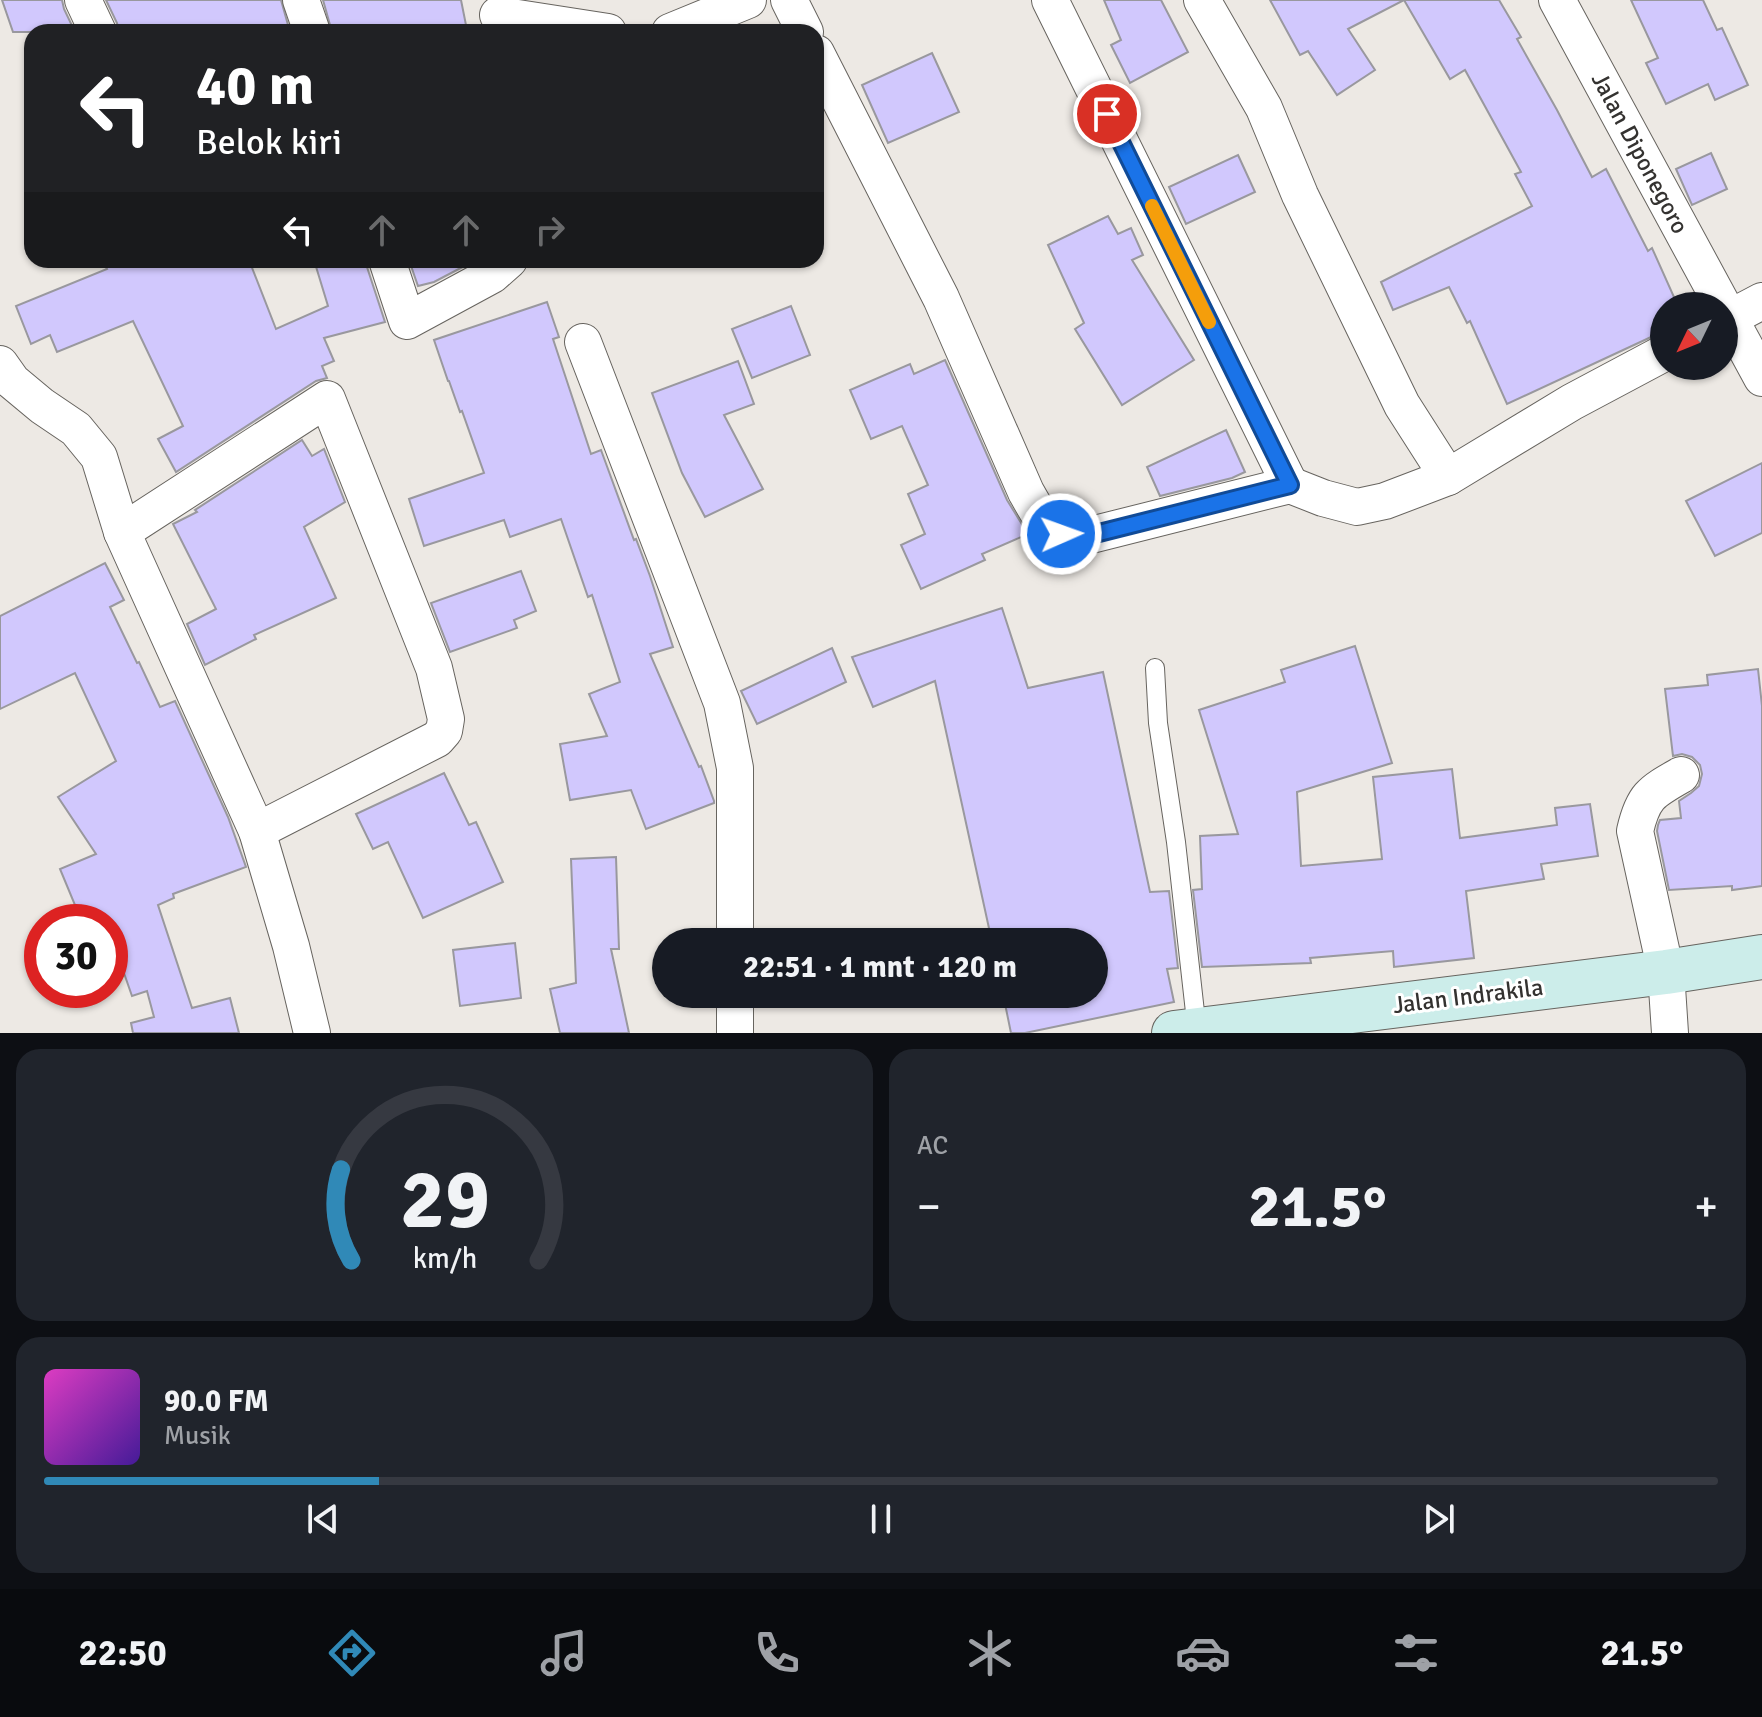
<!DOCTYPE html>
<html lang="id">
<head>
<meta charset="utf-8">
<style>
	:root { --surface:#171b24; --page:#20242c; --text:#f1f3f6; --muted:#9ea1a6; --line:#363941; --accent:#3089b7 }
	body { margin:0; font-family:Signika,sans-serif; background:var(--page); color:var(--text); height:100vh; display:flex; flex-direction:column; font-size:30px; white-space:nowrap }
	* { box-sizing:border-box; margin:0 }
	p { font-size:26px; color:var(--muted) }
	.icon { flex:none; width:44px; height:44px; fill:none; stroke:currentColor; stroke-width:2; stroke-linecap:round; stroke-linejoin:round }
	.map { position:relative; height:1033px; overflow:hidden }
	.side { display:flex; flex-direction:column; gap:16px; padding:16px; background:#0d0f14; flex:1 }
	.side>* { flex:none }
	.guide { position:absolute; left:24px; top:24px; width:800px; height:244px; border-radius:24px; box-shadow:0 2px 6px #0004; background:#202124; color:#fff; overflow:hidden }
	.needle { width:52px; rotate:227deg }
	.fabs { position:absolute; left:1650px; top:292px; display:grid; gap:16px }
	.fabs a { display:grid; place-items:center; width:88px; height:88px; border-radius:50%; background:var(--surface); box-shadow:0 2px 6px #0004; font-size:40px }
	.speed { position:absolute; left:24px; top:904px; display:flex; gap:16px; font-size:40px; font-weight:700; text-align:center }
	.speed>* { display:grid; place-content:center; width:104px; height:104px; border-radius:50%; background:var(--surface); box-shadow:0 2px 6px #0004; line-height:1 }
	.speed .limit { border:12px solid #d22; background:#fff; color:#111 }
	.pin { position:absolute; display:grid; place-items:center; width:68px; height:68px; color:#fff; margin:-34px; border:4px solid #fff; border-radius:50%; box-shadow:0 2px 8px #0007 }
	.me { position:absolute; width:88px; margin:-44px; rotate:88deg; stroke-linejoin:round; filter:drop-shadow(0 0 6px #0008) }
	.turn { display:flex; align-items:center; gap:28px; height:168px; padding:0 40px; font-size:36px }
	.turn .icon { width:104px; height:104px; stroke-width:2.5 }
	.turn b { display:block; font-size:56px; line-height:68px }
	.lanes { display:flex; align-items:center; height:76px; padding:0 40px; background:#0003; justify-content:center; gap:40px; direction:ltr }
	.lanes .off { opacity:.35 }
	.big { font-size:60px; font-weight:700; line-height:1.1 }
	.side .tile { flex:1; display:flex; flex-direction:column; justify-content:center; gap:12px; min-width:0; padding:0 28px; border-radius:24px; background:var(--page) }
	.side .dial { align-items:center; gap:0 }
	.dial svg { height:208px; overflow:visible; fill:none; stroke:var(--line); stroke-width:7; stroke-linecap:round; text-anchor:middle }
	.dial text { fill:var(--text); stroke:none }
	.song { display:flex; align-items:center; gap:24px }
	.cover { width:96px; height:96px; border-radius:12px; background:linear-gradient(135deg,hsl(310 70% 55%),hsl(260 70% 35%)) }
	.played { height:8px; border-radius:4px; background:linear-gradient(90deg,var(--accent) 20%,var(--line) 20%) }
	.keys { display:flex; justify-content:space-around; direction:ltr }
	.heat { display:flex; justify-content:space-between; align-items:center; font-size:44px; direction:ltr }
	.side .tiles { flex:1; display:grid; gap:16px; grid-template-columns:1fr 1fr }
	.tile:last-child { grid-column:span 2 }
	.trip { position:absolute; left:652px; top:928px; width:456px; height:80px; border-radius:40px; background:var(--surface); box-shadow:0 2px 6px #0004; font-weight:700; line-height:80px; text-align:center }
	.menu { display:flex; height:128px; justify-content:space-around; align-items:center; background:#090b0e; color:var(--muted) }
	.menu .icon { width:56px; height:56px }
	.menu .current { color:var(--accent) }
	.menu b { font-size:36px; color:var(--text) }
	.map>svg:first-child { display:block }
	.building { fill:#d1c8fd; stroke:#99989e; stroke-width:2 }
	.lines { fill:none; stroke-linecap:round; stroke-linejoin:round }
	.lane-casing { stroke:#67645f; stroke-width:20 }
	.street-casing { stroke:#67645f; stroke-width:38 }
	.secondary-casing { stroke:#67645f; stroke-width:46 }
	.lane { stroke:#fff; stroke-width:18 }
	.street { stroke:#fff; stroke-width:36 }
	.secondary { stroke:#ccedea; stroke-width:44 }
	.route-casing { stroke:#114b97; stroke-width:20 }
	.route { stroke:#1a73e8; stroke-width:14 }
	.slow { stroke:#f59e0b; stroke-width:14 }
	.labels { text-anchor:middle; stroke-width:6; stroke-linejoin:round; paint-order:stroke }
	.street-label { font-size:24px; fill:#343230; stroke:#fff }
</style>
</head>
<body>
<div class="map">
<svg width="1762" height="1033" viewBox="0 0 1762 1033">
	<rect width="100%" height="100%" fill="#ede9e4"/>
	<!-- building -->
	<g class="building">
		<polygon points="2,0 62,0 64,9 75,32 13,32"/>
		<polygon points="106,0 281,0 290,32 119,32 117,23"/>
		<polygon points="323,0 461,0 466,25 462,26 464,32 332,32"/>
		<polygon points="1104,0 1161,0 1188,52 1130,83 1111,45 1121,40"/>
		<polygon points="1270,0 1499,0 1521,37 1517,39 1557,110 1592,177 1606,169 1648,251 1652,248 1678,306 1664,306 1664,331 1507,404 1470,321 1467,323 1449,287 1393,310 1381,282 1532,206 1515,174 1521,172 1465,70 1450,79 1404,0 1348,29 1375,70 1337,95 1308,51 1300,55"/>
		<polygon points="1631,0 1703,0 1717,30 1722,28 1748,85 1715,100 1708,84 1666,104 1646,63 1658,58"/>
		<polygon points="932,53 959,112 888,143 862,85"/>
		<polygon points="1711,153 1727,189 1692,205 1676,169"/>
		<polygon points="1238,155 1255,192 1186,224 1169,187"/>
		<polygon points="1108,216 1118,234 1131,228 1143,255 1132,260 1194,360 1122,405 1075,329 1084,323 1048,245"/>
		<polygon points="102,260 249,260 276,329 328,306 314,260 367,260 367,267 385,322 324,338 334,361 322,366 327,378 316,381 176,472 158,439 183,426 133,321 57,352 50,335 31,344 16,306 107,269"/>
		<polygon points="409,260 476,260 434,282 418,286"/>
		<polygon points="547,302 559,337 553,339 591,454 601,450 634,540 636,539 650,576 673,647 650,654 699,767 701,766 714,801 714,803 646,829 631,790 570,800 560,744 607,736 589,694 620,682 592,595 588,597 561,519 510,537 504,520 424,546 409,499 484,473 462,411 460,412 449,381 448,381 434,340"/>
		<polygon points="791,306 810,355 752,378 732,329"/>
		<polygon points="945,360 1007,500 1028,534 982,554 985,560 921,589 901,545 925,534 908,494 928,485 902,426 871,439 850,390 910,364 914,374"/>
		<polygon points="738,361 754,404 724,415 763,489 705,517 682,473 652,393"/>
		<polygon points="1226,430 1245,472 1232,478 1160,496 1147,467"/>
		<polygon points="302,440 312,456 324,449 345,502 304,527 336,598 254,635 256,639 205,665 187,624 216,609 173,524 197,512 195,510"/>
		<polygon points="1762,463 1762,533 1715,556 1686,501"/>
		<polygon points="105,563 124,600 110,607 137,663 139,662 160,707 175,701 228,817 246,867 173,894 174,898 158,905 192,1008 230,998 239,1033 133,1033 131,1023 154,1017 147,991 132,996 110,933 110,922 82,922 60,869 96,854 58,797 116,761 75,673 0,709 0,616"/>
		<polygon points="521,571 536,611 514,620 517,628 450,652 431,603"/>
		<polygon points="1002,608 1028,688 1103,672 1150,892 1169,891 1178,968 1167,969 1174,1002 1025,1033 1011,1033 1003,994 1094,994 1094,942 992,942 935,681 873,707 852,657"/>
		<polygon points="1355,646 1392,763 1297,792 1301,866 1382,859 1373,777 1452,769 1460,838 1557,825 1555,808 1590,804 1598,856 1541,864 1544,879 1466,891 1474,958 1394,967 1393,951 1310,958 1311,963 1202,967 1193,890 1202,889 1200,836 1238,834 1199,710 1285,682 1281,670"/>
		<polygon points="832,648 846,682 757,724 741,691"/>
		<polygon points="1758,669 1762,706 1762,886 1732,890 1732,886 1669,890 1657,831 1658,825 1660,820 1681,818 1679,801 1691,793 1699,786 1702,774 1700,765 1692,757 1682,754 1673,756 1665,689 1708,685 1707,675"/>
		<polygon points="444,773 469,825 476,822 503,882 423,918 388,842 373,849 356,814"/>
		<polygon points="616,857 619,949 611,949 629,1033 560,1033 550,989 576,983 571,859"/>
		<polygon points="515,943 521,998 460,1006 453,950"/>
	</g>
	<g class="lines">
		<defs>
			<polyline id="lane" points="1155,668 1158,723 1176,842 1197,1030"/>
			<g id="street">
				<polyline points="83,0 98,32"/>
				<polyline points="301,0 312,32"/>
				<polyline points="789,0 805,32"/>
				<polyline points="1050,0 1290,485"/>
				<polyline points="1202,0 1264,108 1300,195 1402,405 1448,477 1572,402 1664,353"/>
				<polyline points="1557,0 1723,306"/>
				<polyline points="498,15 608,32"/>
				<polyline points="670,32 748,0"/>
				<path d="M816 53 941 298 1026 492C1044 523 1045 531 1083 537L1290 485 1323 498 1357 507 1385 501 1448 477"/>
				<polyline points="387,260 407,321 492,275 509,260"/>
				<polyline points="1724,308 1762,378"/>
				<polyline points="1724,321 1762,301"/>
				<polyline points="583,342 722,703 735,768 735,942"/>
				<polyline points="0,364 12,381 42,406 76,429 99,457 122,532 257,831 291,946 312,1033"/>
				<polyline points="122,532 327,399 434,668 446,719 444,731 437,739 257,831"/>
				<polyline points="735,1033 735,994"/>
				<path d="M1670 1033 1666 972 1635 831C1643 796 1651 792 1681 775"/>
			</g>
			<polyline id="secondary" points="1174,1033 1666,972 1762,957"/>
		</defs>
		<!-- lane casing -->
		<use href="#lane" class="lane-casing"/>
		<!-- street casing -->
		<use href="#street" class="street-casing"/>
		<!-- secondary casing -->
		<use href="#secondary" class="secondary-casing"/>
		<!-- lane -->
		<use href="#lane" class="lane"/>
		<!-- street -->
		<use href="#street" class="street"/>
		<!-- secondary -->
		<use href="#secondary" class="secondary"/>
	</g>
	<g class="lines">
		<defs>
			<polyline id="route" points="1061,534 1083,537 1290,485 1107,114"/>
		</defs>
		<!-- route casing -->
		<use href="#route" class="route-casing"/>
		<!-- route -->
		<use href="#route" class="route"/>
		<!-- slow -->
		<polyline class="slow" points="1152,206 1209,322"/>
	</g>
	<g class="labels">
		<!-- street labels -->
		<g class="street-label">
			<text transform="translate(1640 153) rotate(62)" y="8">Jalan Diponegoro</text>
			<text transform="translate(1468 996) rotate(-7)" y="8">Jalan Indrakila</text>
		</g>
	</g>
</svg>
<div class="fabs">
<a><svg class="needle" viewBox="-14 -14 28 28"><path d="M0-13l5 13h-10z" fill="#e53935"/><path d="M0 13l5-13h-10z" fill="#9ea1a6"/></svg></a>
</div>
<div class="speed"><div class="limit">30</div></div>
<div class="pin" style="left:1107px;top:114px;background:#d93025"><svg class="icon" aria-label="arrive" viewBox="0 0 24 24"><path d="M6 21V4h12l-3 4 3 4H6"/></svg></div>
<svg class="me" style="left:1061px;top:534px" viewBox="-20 -20 40 40"><circle r="17" fill="#1a73e8" stroke="#fff" stroke-width="3"/><path d="M0-11L8 9 0 5-8 9z" fill="#fff"/></svg>
<div class="trip">22:51 · 1 mnt · 120 m</div>
<div class="guide">
<div class="turn"><svg class="icon" aria-label="left" viewBox="0 0 24 24"><path d="M17 20v-9H6M10 6l-5 5 5 5"/></svg><div><b>40 m</b>Belok kiri</div></div>
<div class="lanes"><svg class="icon" aria-label="left" viewBox="0 0 24 24"><path d="M17 20v-9H6M10 6l-5 5 5 5"/></svg><svg class="icon off" aria-label="ahead" viewBox="0 0 24 24"><path d="M12 20V5M6 11l6-6 6 6"/></svg><svg class="icon off" aria-label="ahead" viewBox="0 0 24 24"><path d="M12 20V5M6 11l6-6 6 6"/></svg><svg class="icon off" aria-label="right" viewBox="0 0 24 24"><path d="M7 20v-9h11M14 6l5 5-5 5"/></svg></div>
</div>
</div>
<section class="side">
<div class="tiles">
<div class="tile dial"><svg viewBox="0 0 100 80">
<path d="M14 69A42 42 0 1 1 86 69"/>
<path d="M14 69A42 42 0 0 1 10 34" stroke="#3089b7"/>
<text x="50" y="56" font-size="32" font-weight="700">29</text>
<text x="50" y="72" font-size="11">km/h</text>
</svg></div>
<div class="tile"><p>AC</p>
<div class="heat"><a>−</a><b class="big">21.5°</b><a>+</a></div>
</div>
<div class="tile">
<div class="song"><i class="cover"></i><div><b>90.0 FM</b><p>Musik</p></div></div>
<div class="played"></div>
<div class="keys"><svg class="icon" aria-label="previous" viewBox="0 0 24 24"><path d="M18 5L8 12l10 7zM5 5v14"/></svg><svg class="icon" aria-label="pause" viewBox="0 0 24 24"><path d="M8 5v14M16 5v14"/></svg><svg class="icon" aria-label="next" viewBox="0 0 24 24"><path d="M6 5l10 7-10 7zM19 5v14"/></svg></div>
</div>
</div>
</section>
<nav class="menu">
<b>22:50</b>
<svg class="icon current" aria-label="directions" viewBox="0 0 24 24"><path d="M12 3l9 9-9 9-9-9zM9 14v-3h6M13 9l2 2-2 2"/></svg>
<svg class="icon" aria-label="music" viewBox="0 0 24 24"><path d="M9 18V5l10-2v13"/><circle cx="6" cy="18" r="3"/><circle cx="16" cy="16" r="3"/></svg>
<svg class="icon" aria-label="phone" viewBox="0 0 24 24"><path d="M5 4h4l2 5-3 2q2 4 5 5l2-3 5 2v4C11 20 4 13 5 4z"/></svg>
<svg class="icon" aria-label="climate" viewBox="0 0 24 24"><path d="M12 3v18M4 7l16 10M4 17L20 7"/></svg>
<svg class="icon" aria-label="car" viewBox="0 0 24 24"><path d="M5 17H2v-5l4-1 3-4h7l3 4 3 1v5h-3M9 17h6M6 11h13"/><circle cx="7" cy="17" r="2"/><circle cx="17" cy="17" r="2"/></svg>
<svg class="icon" aria-label="filters" viewBox="0 0 24 24"><path d="M4 7h16M4 17h16"/><circle cx="9" cy="7" r="2"/><circle cx="15" cy="17" r="2"/></svg>
<b>21.5°</b>
</nav>
</body>
</html>
